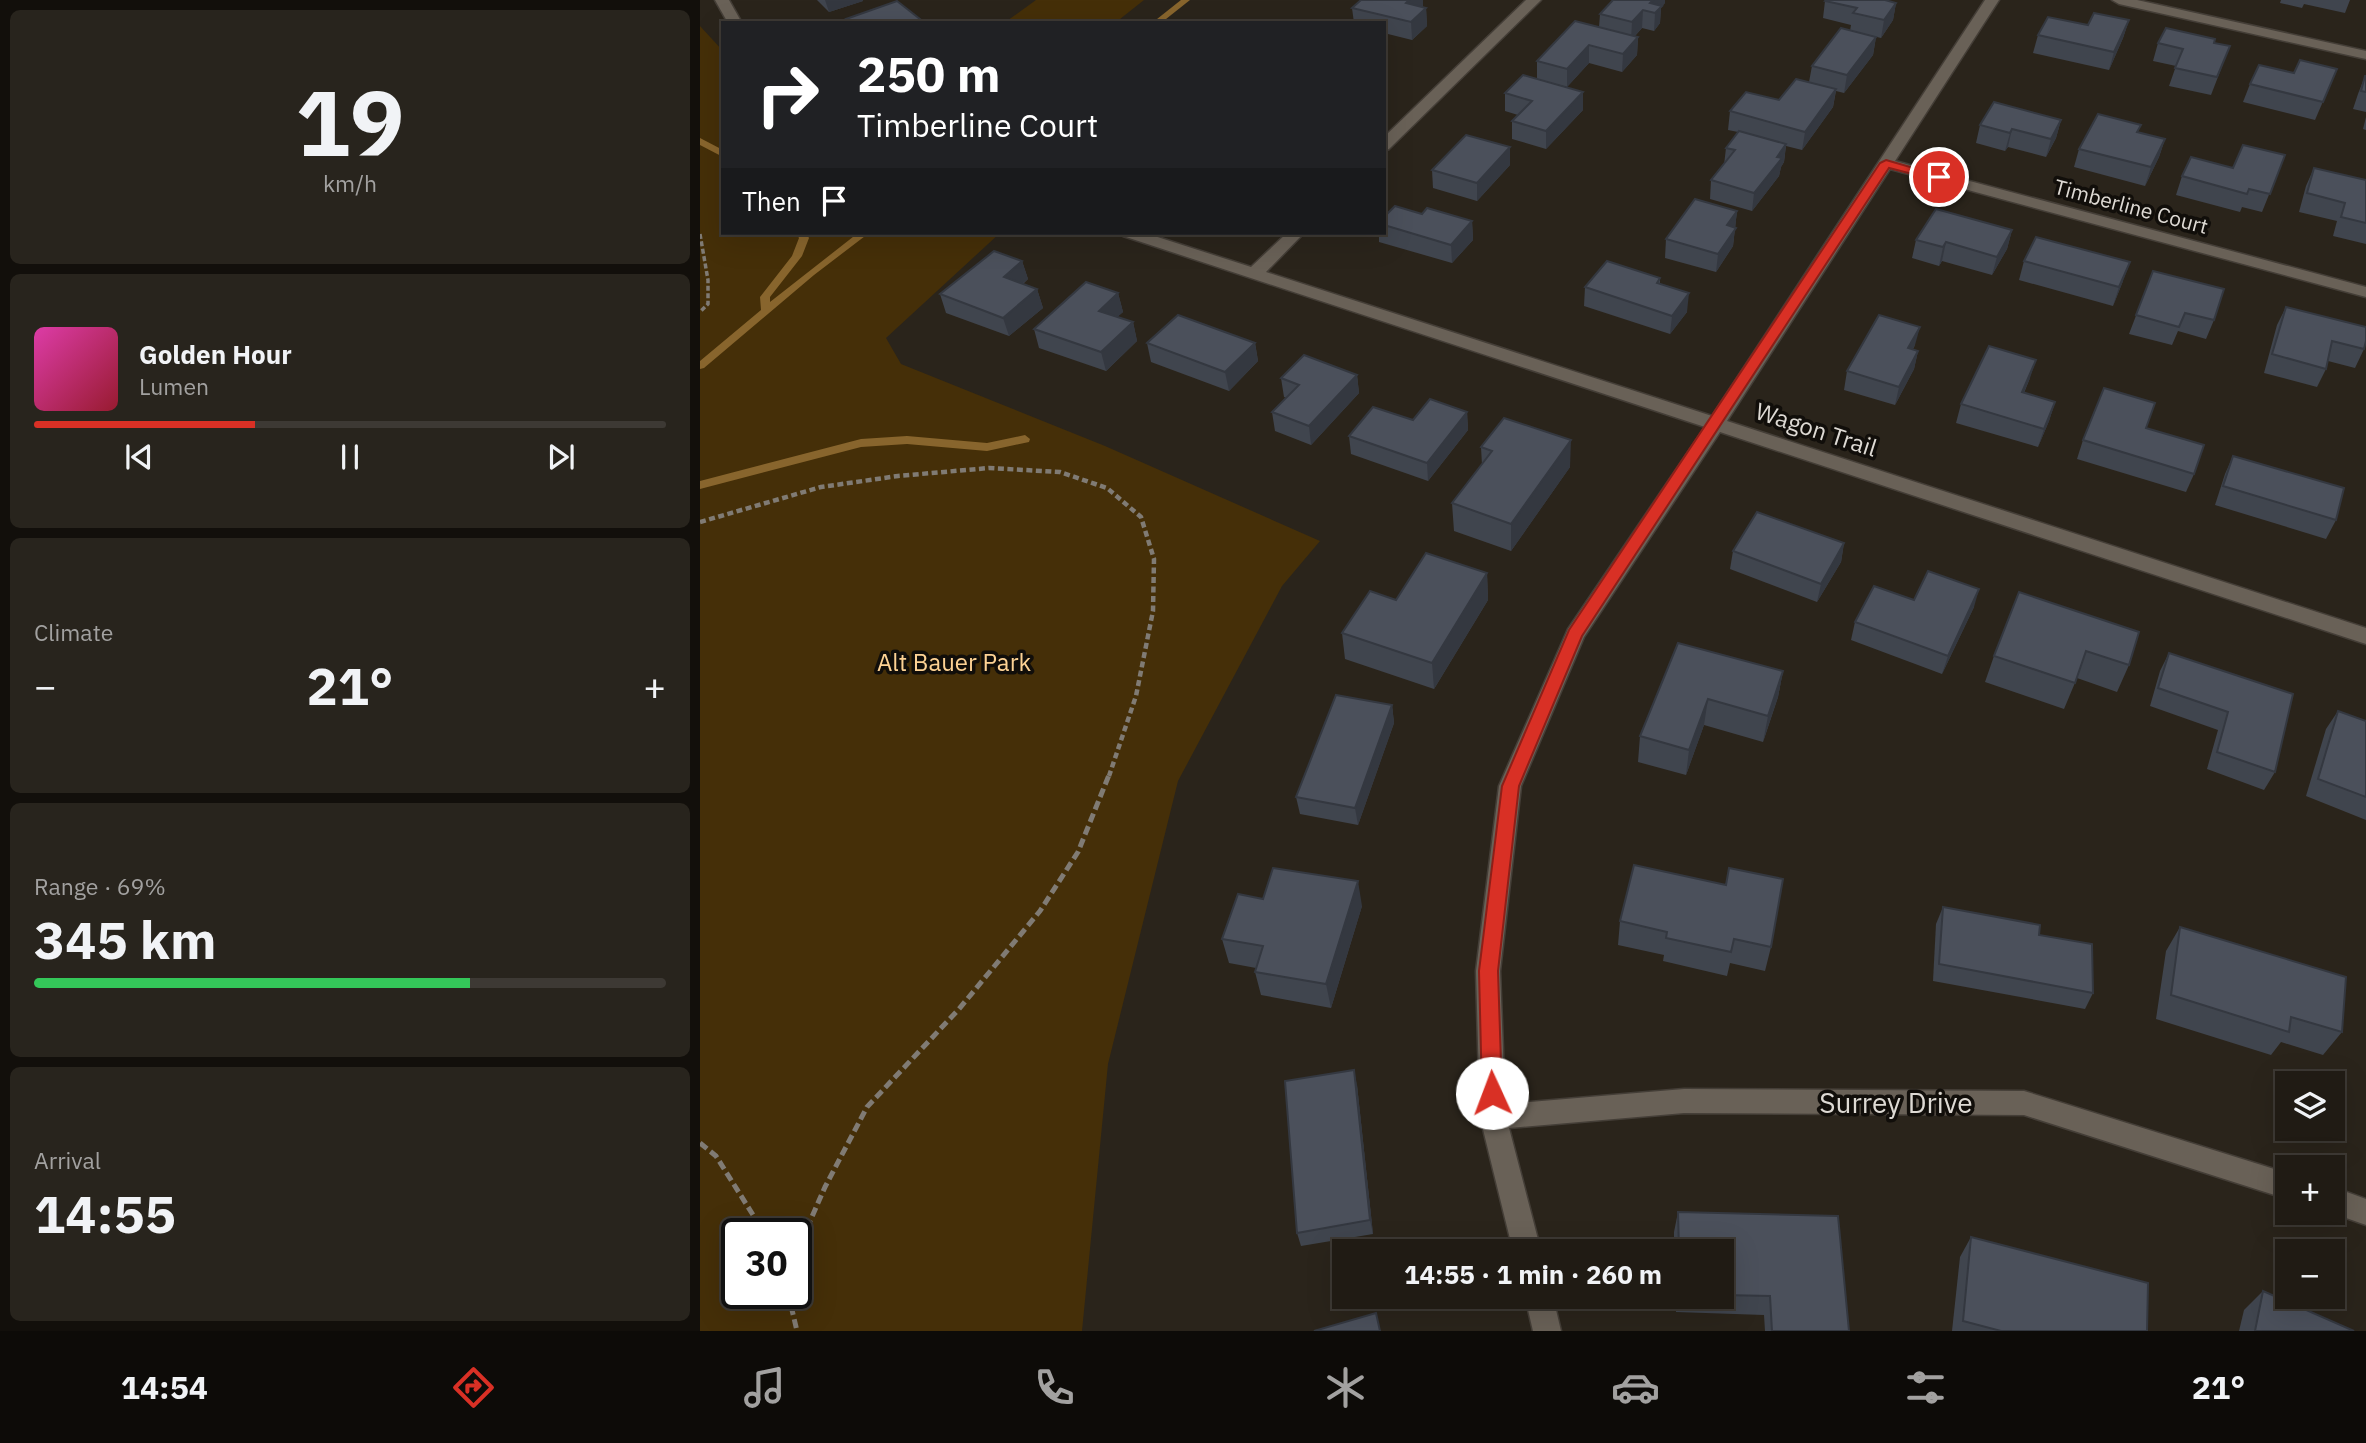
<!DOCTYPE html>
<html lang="en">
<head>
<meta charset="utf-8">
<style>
	:root { --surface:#201b14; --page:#28241d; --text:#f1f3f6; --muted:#a2a1a0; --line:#3d3934; --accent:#d93025 }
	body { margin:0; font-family:"IBM Plex Sans",sans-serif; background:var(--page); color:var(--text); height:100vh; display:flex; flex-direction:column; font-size:26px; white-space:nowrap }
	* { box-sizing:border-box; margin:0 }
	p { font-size:23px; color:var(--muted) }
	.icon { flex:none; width:38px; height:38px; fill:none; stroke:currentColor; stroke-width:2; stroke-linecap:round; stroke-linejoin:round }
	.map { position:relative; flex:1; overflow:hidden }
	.drawer { display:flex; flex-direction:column; gap:10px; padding:10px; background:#120f0b; width:700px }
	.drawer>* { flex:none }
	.banner { position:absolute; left:21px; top:21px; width:665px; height:214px; border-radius:0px; box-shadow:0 7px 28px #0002,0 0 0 2px var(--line); background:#202124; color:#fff; overflow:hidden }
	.tools { position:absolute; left:1575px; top:1071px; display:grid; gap:14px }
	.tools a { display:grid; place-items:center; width:70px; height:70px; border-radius:0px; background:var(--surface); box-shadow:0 7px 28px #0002,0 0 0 2px var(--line); font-size:35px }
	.speed { position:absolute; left:21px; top:1218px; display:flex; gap:14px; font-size:35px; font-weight:700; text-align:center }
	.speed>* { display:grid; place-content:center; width:91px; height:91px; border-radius:50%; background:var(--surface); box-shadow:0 7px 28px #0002,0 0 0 2px var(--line); line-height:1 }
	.speed .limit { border:4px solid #111; border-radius:10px; background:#fff; color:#111 }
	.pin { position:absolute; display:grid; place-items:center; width:60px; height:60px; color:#fff; margin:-30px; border:4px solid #fff; border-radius:50%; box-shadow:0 2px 7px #0007 }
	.me { position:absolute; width:77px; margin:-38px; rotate:358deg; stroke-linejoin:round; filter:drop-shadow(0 0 5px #0008) }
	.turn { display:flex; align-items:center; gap:24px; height:147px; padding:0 21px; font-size:32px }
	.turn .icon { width:91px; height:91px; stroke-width:2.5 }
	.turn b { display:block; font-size:49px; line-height:60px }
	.then { display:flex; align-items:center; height:66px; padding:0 21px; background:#0003; gap:14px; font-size:26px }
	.big { font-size:52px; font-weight:700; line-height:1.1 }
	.drawer .card { flex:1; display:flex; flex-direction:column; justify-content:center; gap:10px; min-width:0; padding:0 24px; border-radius:10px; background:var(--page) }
	.drawer .dial { align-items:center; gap:0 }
	.dial b { font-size:91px; line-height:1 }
	.song { display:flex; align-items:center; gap:21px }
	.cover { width:84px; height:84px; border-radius:10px; background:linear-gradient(135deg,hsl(320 70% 55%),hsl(350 70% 35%)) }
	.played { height:7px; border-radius:4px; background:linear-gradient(90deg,var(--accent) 35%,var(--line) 35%) }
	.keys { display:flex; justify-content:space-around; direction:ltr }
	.heat { display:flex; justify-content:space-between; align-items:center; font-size:38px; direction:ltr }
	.charge { height:10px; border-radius:5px; background:linear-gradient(90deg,#34c759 69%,var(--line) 0) }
	.trip { position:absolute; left:632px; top:1239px; width:402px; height:70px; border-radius:0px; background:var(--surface); box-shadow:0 7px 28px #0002,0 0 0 2px var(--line); font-weight:700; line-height:70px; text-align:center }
	.dock { display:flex; height:112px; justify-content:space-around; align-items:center; background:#0d0b08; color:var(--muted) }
	.dock .icon { width:49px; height:49px }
	.dock .selected { color:var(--accent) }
	.dock b { font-size:32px; color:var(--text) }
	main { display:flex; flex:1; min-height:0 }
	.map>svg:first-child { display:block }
	.green { fill:#452f08; fill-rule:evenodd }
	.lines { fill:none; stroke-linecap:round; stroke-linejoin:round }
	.stream { fill:#88652d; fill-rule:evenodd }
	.street-casing { stroke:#443e37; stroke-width:3 }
	.path-far2 { stroke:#807b74; stroke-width:3.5; stroke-dasharray:5 2.5; stroke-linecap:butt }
	.path-far1 { stroke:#807b74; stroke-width:4.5; stroke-dasharray:6 3.5; stroke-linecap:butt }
	.path { stroke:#807b74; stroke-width:5; stroke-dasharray:9 4.5; stroke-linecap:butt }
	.street { fill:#696157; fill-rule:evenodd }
	.wall { fill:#40454e }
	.shaded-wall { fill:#343840 }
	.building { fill:#4b505b; stroke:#343840; stroke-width:2 }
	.route { fill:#d93025; stroke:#8d1f18; stroke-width:2 }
	.labels { text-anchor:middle; stroke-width:7; stroke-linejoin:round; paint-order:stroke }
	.far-street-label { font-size:21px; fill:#dedad4; stroke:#110e0a }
	.street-label { font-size:24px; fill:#dedad4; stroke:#110e0a }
	.park-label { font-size:24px; fill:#fdd294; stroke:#110e0a }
	.near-street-label { font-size:28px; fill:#dedad4; stroke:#110e0a }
</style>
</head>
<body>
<main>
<section class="drawer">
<div class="card dial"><b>19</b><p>km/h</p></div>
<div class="card">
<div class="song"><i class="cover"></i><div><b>Golden Hour</b><p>Lumen</p></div></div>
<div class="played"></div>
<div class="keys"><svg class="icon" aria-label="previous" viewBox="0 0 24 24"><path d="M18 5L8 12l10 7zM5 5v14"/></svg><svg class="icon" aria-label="pause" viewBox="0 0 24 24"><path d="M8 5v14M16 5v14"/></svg><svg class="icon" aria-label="next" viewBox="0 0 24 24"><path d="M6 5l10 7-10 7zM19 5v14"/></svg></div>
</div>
<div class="card"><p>Climate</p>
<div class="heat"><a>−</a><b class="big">21°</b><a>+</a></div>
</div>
<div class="card"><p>Range · 69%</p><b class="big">345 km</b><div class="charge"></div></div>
<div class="card"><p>Arrival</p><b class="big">14:55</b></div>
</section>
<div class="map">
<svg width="1666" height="1331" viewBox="0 0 1666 1331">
	<rect width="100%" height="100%" fill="#2a241b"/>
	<!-- green -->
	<g class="green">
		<polygon points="336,0 444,0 415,23 304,23"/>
		<path d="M0 26 23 51V233H300L186 338 201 364 405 446 620 541 582 586 478 781 408 1064 382 1331H0ZM37 1234H96V1293H37Z"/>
	</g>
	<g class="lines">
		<!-- stream -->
		<g class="stream">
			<polygon points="481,0 490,0 461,23 452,23"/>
			<polygon points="0,138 23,150 23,157 0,145"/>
			<polygon points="96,233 106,233 109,238 102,256 70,297 70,302 158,233 169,233 114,275 4,368 0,369 0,361 61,310 60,297 92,256 99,238"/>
			<polygon points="325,435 330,439 329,442 287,451 207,444 161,447 0,489 0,481 161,439 207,436 287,443"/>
		</g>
		<defs>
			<g id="street">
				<polygon points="15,0 29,0 42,23 28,23"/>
				<polygon points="826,0 841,0 689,149 684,151 684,137"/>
				<polygon points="1285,0 1299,0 1195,161 1666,287 1666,297 1190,169 1027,421 1666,628 1666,644 1020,432 884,637 821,786 800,971 805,1104 984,1089 1324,1091 1587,1173 1587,1199 1324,1115 984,1113 809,1128 841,1251 813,1251 780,1117 776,971 799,786 868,629 1005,427 423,236 421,233 445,233 551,267 587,233 604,233 566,272 1012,416"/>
				<polygon points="1412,0 1437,0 1666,51 1666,59 1419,4"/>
				<polygon points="1633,1187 1666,1199 1666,1225 1632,1213"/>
				<polygon points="825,1297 853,1297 861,1331 833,1331"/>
			</g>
		</defs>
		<!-- street casing -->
		<use href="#street" class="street-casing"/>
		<!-- path-far2 -->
		<polyline class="path-far2" points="0,234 8,280 8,304 0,312"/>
		<!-- path-far1 -->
		<polyline class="path-far1" points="0,522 121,487 198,476 289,468 360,472 407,488 441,517 454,559 453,611 436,696 409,776"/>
		<!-- path -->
		<g class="path">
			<polyline points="0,1143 16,1156 65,1234"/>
			<polyline points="96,1253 125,1187 167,1107 259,1009 340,911 378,852 409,775"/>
			<polyline points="88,1293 97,1331"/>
		</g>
		<!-- street -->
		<use href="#street" class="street"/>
	</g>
	<!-- wall -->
	<g class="wall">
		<polygon points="117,0 163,0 163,1 129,12"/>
		<polygon points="661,0 723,0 723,6 721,7 726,8 727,26 712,40 684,33 684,23 654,23 652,8"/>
		<polygon points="1581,0 1650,0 1645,13 1604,4 1602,8 1580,3"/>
		<polygon points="1125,1 1196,3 1193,20 1181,38 1153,31 1176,37 1173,55 1144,93 1136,91 1133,107 1102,150 1086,146 1084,162 1081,167 1079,176 1052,211 1010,199 1011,180 1024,165 1026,148 1038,132 1028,130 1030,111 1079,100 1109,82 1112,66 1150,31 1151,25 1123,18"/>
		<polygon points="965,3 961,7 960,23 954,31 942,28 935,36 938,37 937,55 922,72 889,63 867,87 837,79 837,61 899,27 900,14"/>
		<polygon points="1429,20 1423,38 1409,70 1333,53 1338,35 1388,25"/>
		<polygon points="1458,43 1514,43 1523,64 1511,95 1469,86 1476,66 1453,61"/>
		<polygon points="1637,69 1615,120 1543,102 1550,84 1594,73"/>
		<polygon points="1665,76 1666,76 1666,112 1653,109 1658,94"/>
		<polygon points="883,92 883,110 846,149 812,139 812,121 818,115 805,111 805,93"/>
		<polygon points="1666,117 1666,130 1663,129"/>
		<polygon points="1361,120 1356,138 1346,157 1308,147 1305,151 1276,143 1280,125"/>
		<polygon points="1465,139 1459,157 1445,186 1374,167 1379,149"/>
		<polygon points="810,147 810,165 777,201 733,188 732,170"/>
		<polygon points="1585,155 1562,212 1542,207 1540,212 1476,195 1482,176 1533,168"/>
		<polygon points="1614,168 1666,180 1666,244 1633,236 1637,221 1599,212 1606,186"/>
		<polygon points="1037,211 1033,246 1016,272 965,258 966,239"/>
		<polygon points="722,214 772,221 773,240 752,263 679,242 679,233 684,233 684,217"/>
		<polygon points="1312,230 1307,249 1292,275 1242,261 1239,266 1212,258 1216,240"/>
		<polygon points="322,261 328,279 323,284 337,289 343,308 309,336 246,313 240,294"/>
		<polygon points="1324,261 1423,281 1413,306 1319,280"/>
		<polygon points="1453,271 1514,320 1506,339 1478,331 1472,345 1429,334"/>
		<polygon points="960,278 960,284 987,312 970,334 884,306 885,287"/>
		<polygon points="418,293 423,312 417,317 433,322 437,341 406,371 339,348 334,329"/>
		<polygon points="1586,307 1664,349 1655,368 1628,361 1626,369 1617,387 1564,373 1577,325"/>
		<polygon points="447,343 555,343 558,361 529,391 451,362"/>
		<polygon points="1215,345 1213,349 1218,351 1214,369 1195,405 1144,390 1147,371"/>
		<polygon points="657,375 659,393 611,445 575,431 572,412 587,398 584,397 581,378"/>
		<polygon points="1330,378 1324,393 1355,402 1349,421 1338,447 1256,423 1261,404"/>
		<polygon points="767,412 768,430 728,481 651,454 649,436 713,420"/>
		<polygon points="1446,428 1494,474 1486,492 1377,459 1383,440"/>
		<polygon points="781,447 870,467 811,551 754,531 752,503 782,465"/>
		<polygon points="1533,456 1636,520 1626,539 1515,505 1525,474"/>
		<polygon points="1144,543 1141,562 1117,602 1030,569 1033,551"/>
		<polygon points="787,573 788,600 734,689 645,659 642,633 696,600"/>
		<polygon points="1319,592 1429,665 1417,692 1377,678 1364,709 1285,682 1294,656"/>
		<polygon points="1214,600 1274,607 1242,674 1151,640 1155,622"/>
		<polygon points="978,643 1083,671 1078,697 1063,742 1004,725 986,775 938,762 940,736"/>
		<polygon points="1469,653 1593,694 1575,772 1564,790 1507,769 1518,730 1450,706 1460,671"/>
		<polygon points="692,705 694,723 658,825 600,814 596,797"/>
		<polygon points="1638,711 1666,721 1666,820 1606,796 1626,729"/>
		<polygon points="934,865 1071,947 1065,971 1030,963 1027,976 963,961 964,955 918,945 920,921"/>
		<polygon points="662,906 631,1008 561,995 555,972 556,968 529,963 522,939"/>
		<polygon points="1243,907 1339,935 1393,993 1385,1009 1233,981 1236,924"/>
		<polygon points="1480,927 1642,1032 1623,1055 1581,1042 1571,1055 1456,1019 1466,951"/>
		<polygon points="657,1085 673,1234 601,1246 597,1233"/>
		<polygon points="978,1212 1149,1331 1065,1331 1064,1315 976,1312 976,1297 1022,1297 1022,1251 974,1251 974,1232"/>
		<polygon points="1271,1237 1447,1331 1252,1331 1260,1257"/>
		<polygon points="1563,1291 1654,1331 1539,1331 1544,1310"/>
	</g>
	<!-- shaded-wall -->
	<g class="shaded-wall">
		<polygon points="125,0 163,0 163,1 129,12"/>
		<polygon points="709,0 723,0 723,6 707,21 706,3"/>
		<polygon points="953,0 965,0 965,3 961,7 960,23 954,31 955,13 950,3"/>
		<polygon points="1196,3 1193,20 1181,38 1184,20"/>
		<polygon points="726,8 727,26 712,40 711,22"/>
		<polygon points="943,10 942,28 931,40 932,22"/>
		<polygon points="1429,20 1423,38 1409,70 1414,52"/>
		<polygon points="938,37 937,55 922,72 923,54"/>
		<polygon points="1176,37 1173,55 1144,93 1147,75"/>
		<polygon points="889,45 889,63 867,87 867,69"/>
		<polygon points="1136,89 1133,107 1102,150 1105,132"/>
		<polygon points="883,92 883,110 846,149 846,131"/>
		<polygon points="1361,120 1356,138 1346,157 1351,139"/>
		<polygon points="1312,129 1308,147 1305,151 1310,133"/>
		<polygon points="1465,139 1459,157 1445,186 1451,167"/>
		<polygon points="1086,144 1084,162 1081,167 1079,176 1052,211 1054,193"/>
		<polygon points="810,147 810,165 777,201 777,183"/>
		<polygon points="1037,211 1033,246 1016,272 1018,254 1027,225"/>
		<polygon points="772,221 773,240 752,263 751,245"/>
		<polygon points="1312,230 1307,249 1292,275 1297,257"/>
		<polygon points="1246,242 1242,261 1239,266 1243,247"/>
		<polygon points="322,261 328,279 309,295 304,277"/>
		<polygon points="1430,262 1423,281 1413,306 1419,287"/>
		<polygon points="337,289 343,308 309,336 303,318"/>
		<polygon points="418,293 423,312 404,329 399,311"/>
		<polygon points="989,293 987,312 970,334 972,316"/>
		<polygon points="433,322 437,341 406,371 401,352"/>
		<polygon points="1220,327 1215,345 1204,366 1208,348"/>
		<polygon points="555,343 558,361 529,391 525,372"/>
		<polygon points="1218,351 1214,369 1195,405 1199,387"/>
		<polygon points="1336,360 1330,378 1316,411 1322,392"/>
		<polygon points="657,375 659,393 611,445 609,426"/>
		<polygon points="1355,402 1349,421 1338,447 1344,429"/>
		<polygon points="767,412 768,430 728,481 727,463"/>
		<polygon points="871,440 870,467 811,551 811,524"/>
		<polygon points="1144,543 1141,562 1117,602 1121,584"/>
		<polygon points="787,573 788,600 734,689 732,663"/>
		<polygon points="1279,589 1274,607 1242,674 1248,656"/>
		<polygon points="1083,671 1078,697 1063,742 1068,716"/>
		<polygon points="1008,699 1004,725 986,775 989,750"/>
		<polygon points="692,705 694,723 658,825 655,808"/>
		<polygon points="658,881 662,906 631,1008 626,984"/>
		<polygon points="654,1070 657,1085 673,1234 670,1220"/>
	</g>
	<!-- building -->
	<g class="building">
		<polygon points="661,0 709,0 706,3 726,8 711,22 652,8"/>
		<polygon points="913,0 953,0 950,3 962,6 955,13 943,10 932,22 900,14"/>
		<polygon points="1126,0 1185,0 1196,3 1184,20 1153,13 1157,8 1125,1"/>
		<polygon points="197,1 225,23 150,23 146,19"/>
		<polygon points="1394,13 1429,20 1414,52 1338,35 1348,17 1388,25"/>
		<polygon points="875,21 938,37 923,54 889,45 867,69 837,61"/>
		<polygon points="1141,28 1176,37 1147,75 1112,66"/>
		<polygon points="1466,28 1515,39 1514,43 1530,46 1517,77 1475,68 1483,49 1458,43"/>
		<polygon points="1600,60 1637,69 1623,102 1550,84 1559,65 1594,73"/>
		<polygon points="823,75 883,92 846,131 812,121 832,101 805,93"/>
		<polygon points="1665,76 1666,76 1666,92 1661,91"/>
		<polygon points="1096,79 1136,89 1105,132 1030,111 1046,92 1079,100"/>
		<polygon points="1294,102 1361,120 1351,139 1312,129 1310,133 1280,125"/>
		<polygon points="1398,114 1441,125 1437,132 1465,139 1451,167 1379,149"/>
		<polygon points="1039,131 1086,144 1077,157 1082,158 1054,193 1011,180 1035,150 1026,148"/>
		<polygon points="766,135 810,147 777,183 732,170"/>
		<polygon points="1543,145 1585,155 1570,194 1549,189 1547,194 1482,176 1491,157 1533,168"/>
		<polygon points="1614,168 1666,180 1666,223 1641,217 1645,203 1607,193"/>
		<polygon points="995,199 1037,211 1027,225 1036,228 1018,254 966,239"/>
		<polygon points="695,206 722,214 727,208 772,221 751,245 684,225 684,217"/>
		<polygon points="1236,209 1312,230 1297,257 1246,242 1243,247 1216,240"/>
		<polygon points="1336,237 1430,262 1419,287 1324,261"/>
		<polygon points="294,251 322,261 304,277 337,289 303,318 240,294"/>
		<polygon points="907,261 960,278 957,283 989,293 972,316 885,287"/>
		<polygon points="1453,271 1524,289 1514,320 1485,313 1479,327 1436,315"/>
		<polygon points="386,282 418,293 399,311 433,322 401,352 334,329"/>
		<polygon points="1586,307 1666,327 1666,341 1664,349 1632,341 1626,369 1572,354"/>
		<polygon points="478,315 555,343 525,372 447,343"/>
		<polygon points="1179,315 1220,327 1208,348 1218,351 1199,387 1147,371"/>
		<polygon points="1289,346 1336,360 1322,392 1355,402 1344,429 1261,404"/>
		<polygon points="604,355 657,375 609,426 572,412 599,385 581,378"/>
		<polygon points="1404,388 1455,403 1446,428 1504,445 1494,474 1383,440"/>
		<polygon points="730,399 767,412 727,463 649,436 673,407 713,420"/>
		<polygon points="804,418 871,440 811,524 752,503 792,451 781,447"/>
		<polygon points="1533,456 1644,488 1636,520 1523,486"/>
		<polygon points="1057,512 1144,543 1121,584 1033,551"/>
		<polygon points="726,553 787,573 732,663 642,633 670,591 696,600"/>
		<polygon points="1228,571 1279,589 1248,656 1155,622 1174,586 1214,600"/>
		<polygon points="1319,592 1439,632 1429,665 1386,651 1375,683 1294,656"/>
		<polygon points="978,643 1083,671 1068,716 1008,699 989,750 940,736"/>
		<polygon points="1469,653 1593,694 1575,772 1517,752 1528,712 1458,688"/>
		<polygon points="636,695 692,705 655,808 596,797"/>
		<polygon points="1638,711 1666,721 1666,797 1618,779"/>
		<polygon points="934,865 1026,885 1029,868 1083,879 1071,947 1034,939 1031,952 966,938 967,932 920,921"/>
		<polygon points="573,868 658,881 626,984 555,972 563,946 522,939 538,894 563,899"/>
		<polygon points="1243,907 1340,925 1339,935 1392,944 1393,993 1239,964"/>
		<polygon points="1480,927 1646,977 1642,1032 1591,1017 1589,1032 1471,995"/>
		<polygon points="654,1070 670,1220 597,1233 585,1081"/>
		<polygon points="978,1212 1138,1216 1149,1331 1072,1331 1070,1296 1022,1295 1022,1251 979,1251"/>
		<polygon points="1271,1237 1448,1283 1447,1331 1301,1331 1263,1321"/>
		<polygon points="1563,1291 1654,1331 1555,1331"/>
		<polygon points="676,1313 680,1331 614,1331"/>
	</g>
	<!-- route -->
	<polygon class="route" points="1186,160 1245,177 1239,181 1189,168 882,636 819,786 798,971 802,1093 799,1100 792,1102 785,1100 782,1093 779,971 802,786 869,630 1180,163"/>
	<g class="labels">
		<!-- far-street labels -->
		<g class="far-street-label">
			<text transform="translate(1431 207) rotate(15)" y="7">Timberline Court</text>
		</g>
		<!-- street labels -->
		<g class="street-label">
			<text transform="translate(1116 430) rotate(18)" y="8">Wagon Trail</text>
		</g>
		<!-- park labels -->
		<g class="park-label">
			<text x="254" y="671">Alt Bauer Park</text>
		</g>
		<!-- near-street labels -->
		<g class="near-street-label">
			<text x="1196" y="1113">Surrey Drive</text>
		</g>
	</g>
</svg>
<div class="tools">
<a><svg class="icon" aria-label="layers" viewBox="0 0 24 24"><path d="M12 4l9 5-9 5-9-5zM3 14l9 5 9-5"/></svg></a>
<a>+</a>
<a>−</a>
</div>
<div class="speed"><div class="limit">30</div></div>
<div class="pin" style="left:1239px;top:177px;background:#d93025"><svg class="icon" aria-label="arrive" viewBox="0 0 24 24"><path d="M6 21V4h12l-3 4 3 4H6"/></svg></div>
<svg class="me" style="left:792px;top:1093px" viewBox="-20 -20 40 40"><circle r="19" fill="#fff"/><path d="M0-13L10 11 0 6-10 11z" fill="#d93025"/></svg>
<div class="trip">14:55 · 1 min · 260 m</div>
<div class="banner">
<div class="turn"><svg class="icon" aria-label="right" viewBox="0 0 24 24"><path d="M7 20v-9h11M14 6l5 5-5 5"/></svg><div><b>250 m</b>Timberline Court</div></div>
<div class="then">Then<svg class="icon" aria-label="arrive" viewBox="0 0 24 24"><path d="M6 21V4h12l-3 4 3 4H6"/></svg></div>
</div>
</div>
</main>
<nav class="dock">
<b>14:54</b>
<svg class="icon selected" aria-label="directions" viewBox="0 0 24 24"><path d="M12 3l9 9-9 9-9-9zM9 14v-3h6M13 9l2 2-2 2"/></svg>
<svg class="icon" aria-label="music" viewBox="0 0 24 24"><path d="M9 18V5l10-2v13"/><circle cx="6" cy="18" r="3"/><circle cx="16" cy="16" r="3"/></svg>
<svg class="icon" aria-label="phone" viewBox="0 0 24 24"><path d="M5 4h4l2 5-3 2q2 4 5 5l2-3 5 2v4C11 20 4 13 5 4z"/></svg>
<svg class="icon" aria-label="climate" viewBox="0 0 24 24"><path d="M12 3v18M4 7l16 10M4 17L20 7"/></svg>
<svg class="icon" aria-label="car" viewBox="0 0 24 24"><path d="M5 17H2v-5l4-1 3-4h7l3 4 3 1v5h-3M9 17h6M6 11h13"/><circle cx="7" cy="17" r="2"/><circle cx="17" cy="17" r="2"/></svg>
<svg class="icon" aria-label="filters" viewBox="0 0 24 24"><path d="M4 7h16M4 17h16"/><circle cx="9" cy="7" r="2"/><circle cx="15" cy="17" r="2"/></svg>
<b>21°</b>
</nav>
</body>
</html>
